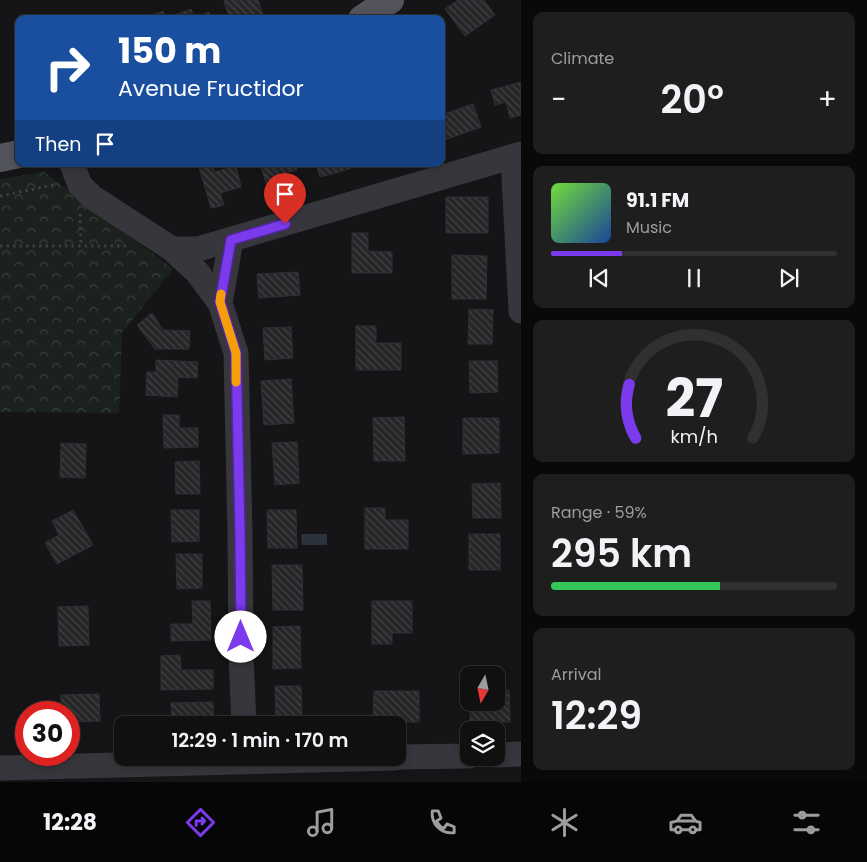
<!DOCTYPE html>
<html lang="en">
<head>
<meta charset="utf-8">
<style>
	:root { --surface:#101011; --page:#1e1e1f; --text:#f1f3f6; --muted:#9c9d9f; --line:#303031; --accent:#7c3aed }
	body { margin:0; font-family:Poppins,sans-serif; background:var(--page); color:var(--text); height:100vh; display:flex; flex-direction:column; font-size:19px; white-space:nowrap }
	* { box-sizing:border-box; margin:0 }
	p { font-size:16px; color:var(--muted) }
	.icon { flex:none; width:28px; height:28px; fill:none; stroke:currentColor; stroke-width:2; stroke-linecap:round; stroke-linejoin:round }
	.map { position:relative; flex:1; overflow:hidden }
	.sheet { display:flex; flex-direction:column; gap:12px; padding:12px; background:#090909; width:346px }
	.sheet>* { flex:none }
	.top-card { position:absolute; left:15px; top:15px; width:430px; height:152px; border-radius:10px; box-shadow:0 2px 8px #0003,0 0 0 1px var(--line); background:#1a4fa0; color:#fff; overflow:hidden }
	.needle { width:32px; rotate:189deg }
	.tools { position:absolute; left:460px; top:666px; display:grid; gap:10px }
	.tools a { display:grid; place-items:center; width:45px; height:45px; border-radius:10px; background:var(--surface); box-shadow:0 2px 8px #0003,0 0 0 1px var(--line); font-size:25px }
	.speed { position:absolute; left:15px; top:701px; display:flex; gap:10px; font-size:25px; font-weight:700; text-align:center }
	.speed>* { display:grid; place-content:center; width:65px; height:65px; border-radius:50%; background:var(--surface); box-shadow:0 2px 8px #0003,0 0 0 1px var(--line); line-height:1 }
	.speed .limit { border:8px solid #d22; background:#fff; color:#111 }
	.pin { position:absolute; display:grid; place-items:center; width:42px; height:42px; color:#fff; margin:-51px -21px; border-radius:50% 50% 50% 0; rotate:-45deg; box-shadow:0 0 5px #0007 }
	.pin .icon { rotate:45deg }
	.me { position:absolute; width:55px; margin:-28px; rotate:0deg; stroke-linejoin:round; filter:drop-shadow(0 0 4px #0008) }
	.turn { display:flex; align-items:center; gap:18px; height:105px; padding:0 20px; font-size:22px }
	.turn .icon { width:65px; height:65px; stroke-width:2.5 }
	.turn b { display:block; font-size:35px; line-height:42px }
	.then { display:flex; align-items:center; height:48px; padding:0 20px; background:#0003; gap:10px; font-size:19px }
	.big { font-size:38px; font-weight:600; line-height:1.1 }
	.sheet .tile { flex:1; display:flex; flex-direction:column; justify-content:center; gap:8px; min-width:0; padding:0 18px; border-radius:10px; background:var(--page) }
	.sheet .dial { align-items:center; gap:0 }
	.dial svg { height:130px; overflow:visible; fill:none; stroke:var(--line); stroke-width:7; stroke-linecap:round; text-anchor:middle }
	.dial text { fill:var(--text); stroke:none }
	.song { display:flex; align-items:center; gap:15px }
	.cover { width:60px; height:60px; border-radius:8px; background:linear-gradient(135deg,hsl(100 70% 55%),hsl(220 70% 35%)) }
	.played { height:5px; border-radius:2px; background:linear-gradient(90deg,var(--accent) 25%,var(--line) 25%) }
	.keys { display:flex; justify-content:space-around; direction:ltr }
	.heat { display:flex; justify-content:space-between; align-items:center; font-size:28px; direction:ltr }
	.charge { height:8px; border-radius:4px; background:linear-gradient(90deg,#34c759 59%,var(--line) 0) }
	.trip { position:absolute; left:114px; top:716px; width:292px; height:50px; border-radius:10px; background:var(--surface); box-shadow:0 2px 8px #0003,0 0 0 1px var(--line); font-weight:600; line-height:50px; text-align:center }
	.tab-bar { display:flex; height:80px; justify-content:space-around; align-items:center; background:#060607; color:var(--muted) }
	.tab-bar .icon { width:35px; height:35px }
	.tab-bar .on { color:var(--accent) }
	.tab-bar b { font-size:22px; color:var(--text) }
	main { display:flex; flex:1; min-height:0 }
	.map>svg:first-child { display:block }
	.forest { fill:url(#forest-crowns) }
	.water { fill:#2b323b }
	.building { fill:url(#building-back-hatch); stroke:#302f33 }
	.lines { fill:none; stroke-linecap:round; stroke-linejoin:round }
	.path { stroke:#3c3d43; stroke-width:3; stroke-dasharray:2.5 4; stroke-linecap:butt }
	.minor { stroke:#36363c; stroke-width:25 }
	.major { stroke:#52535b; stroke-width:28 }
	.route-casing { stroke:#51269a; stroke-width:12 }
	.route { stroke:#7c3aed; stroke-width:9 }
	.slow { stroke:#f59e0b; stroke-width:9 }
</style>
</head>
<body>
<main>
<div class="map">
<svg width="521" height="782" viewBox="0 0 521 782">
	<defs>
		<pattern id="forest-crowns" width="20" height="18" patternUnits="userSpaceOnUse" patternTransform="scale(1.25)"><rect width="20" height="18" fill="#1b221d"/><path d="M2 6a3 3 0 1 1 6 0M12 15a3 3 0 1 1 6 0" fill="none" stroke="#393f3c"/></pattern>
		<pattern id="building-back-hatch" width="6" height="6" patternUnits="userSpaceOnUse" patternTransform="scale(1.25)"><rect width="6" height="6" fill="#262528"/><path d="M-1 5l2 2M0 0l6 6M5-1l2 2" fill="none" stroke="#434245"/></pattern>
	</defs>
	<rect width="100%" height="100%" fill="#151517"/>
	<!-- forest -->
	<polygon class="forest" points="44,172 173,269 122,333 119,413 0,412 0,179"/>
	<!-- water -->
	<polygon class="water" points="301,534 327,534 327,545 302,545"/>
	<!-- building -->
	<g class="building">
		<polygon points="224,0 241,0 225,5"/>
		<polygon points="241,0 258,0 265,19 230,19 225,5"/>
		<polygon points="458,0 484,0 495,15 465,36 445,9"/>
		<polygon points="191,9 194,18 209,12 212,19 177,19 175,15"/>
		<polygon points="163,11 166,19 140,19"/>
		<polygon points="521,82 521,115 510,118 506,102 495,105 491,90"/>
		<polygon points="473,104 481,127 441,141 441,115"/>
		<polygon points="212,164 214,172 236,166 241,187 220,193 224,205 211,208 199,167"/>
		<polygon points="260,164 295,164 297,170 281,175 284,187 269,192"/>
		<polygon points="316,164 349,164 350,169 320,177"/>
		<rect x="446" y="197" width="42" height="36"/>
		<polygon points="352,233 368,233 368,251 392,252 392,273 352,273"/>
		<polygon points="452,255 487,256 486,299 452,299"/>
		<polygon points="298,272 300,295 259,298 257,274"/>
		<polygon points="469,309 493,310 492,344 468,344"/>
		<polygon points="152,313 163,330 190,331 189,349 155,349 137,325"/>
		<polygon points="356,326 376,326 376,343 401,343 401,370 356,370"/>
		<polygon points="291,327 293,358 265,360 263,328"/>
		<polygon points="156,360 198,362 197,378 178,377 177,397 146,395 147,372 156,372"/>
		<polygon points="469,361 497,361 498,392 470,393"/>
		<polygon points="291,379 294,423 264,425 261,381"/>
		<polygon points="163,415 179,415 179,428 198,428 198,447 164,448"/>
		<polygon points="404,417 405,461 374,461 373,418"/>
		<polygon points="463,418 499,418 499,453 463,454"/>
		<polygon points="297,442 299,483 275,485 272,443"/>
		<polygon points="61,443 86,444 85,478 60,477"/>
		<polygon points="199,461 200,494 176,494 175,462"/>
		<polygon points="500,483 501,518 473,518 472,484"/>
		<polygon points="365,508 385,508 385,520 408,520 408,549 365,549"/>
		<polygon points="73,510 93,545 57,564 45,543 59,535 52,521"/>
		<polygon points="171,510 199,510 199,541 172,542"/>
		<polygon points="267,510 296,510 297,548 268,548"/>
		<rect x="469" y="534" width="31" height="36"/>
		<polygon points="176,554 202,554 202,588 177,589"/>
		<polygon points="272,565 302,565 303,610 273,610"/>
		<polygon points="192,601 210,601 211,640 171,641 171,624 193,624"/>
		<polygon points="372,601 412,601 412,633 392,633 392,644 372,644"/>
		<polygon points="88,606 89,645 59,646 58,607"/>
		<polygon points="300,626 301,668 273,669 273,627"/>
		<polygon points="180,655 181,670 213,670 213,689 161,690 161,656"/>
		<polygon points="275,686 301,686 302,722 276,722"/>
		<polygon points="496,690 509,690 510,722 470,721 470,702 496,702"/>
		<polygon points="374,691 419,691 419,722 373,722"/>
		<polygon points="99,694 100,721 69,722 69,712 61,712 61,695"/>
		<polygon points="213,702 214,725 172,725 171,703"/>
	</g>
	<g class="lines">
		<!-- path -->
		<g class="path">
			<polyline points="0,196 58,184"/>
			<polyline points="80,214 81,246"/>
			<polyline points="0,246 127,246"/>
		</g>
		<!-- minor -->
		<g class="minor">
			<polyline points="513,157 521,311"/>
			<polyline points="72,164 80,185 92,197 172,249 197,272 220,303"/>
			<polyline points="231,240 220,303 236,353 240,533 241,655 244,725"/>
			<polyline points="172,249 198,249 521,154"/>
			<polyline points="496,755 521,754"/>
			<polyline points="398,757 469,756"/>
			<polyline points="0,768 396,758"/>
		</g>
		<!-- major -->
		<g class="major">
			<polyline points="362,19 390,0"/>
			<polyline points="0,158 19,154"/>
		</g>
	</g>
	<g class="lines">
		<defs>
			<polyline id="route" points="241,637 240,533 236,353 220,302 231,240 285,224"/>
		</defs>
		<!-- route casing -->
		<use href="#route" class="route-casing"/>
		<!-- route -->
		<use href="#route" class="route"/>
		<!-- slow -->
		<polyline class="slow" points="221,294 220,302 236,353 236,382"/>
	</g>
</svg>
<div class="tools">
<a><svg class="needle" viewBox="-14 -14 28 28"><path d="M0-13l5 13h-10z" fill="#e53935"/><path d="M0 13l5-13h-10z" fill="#9c9d9f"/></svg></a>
<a><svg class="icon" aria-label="layers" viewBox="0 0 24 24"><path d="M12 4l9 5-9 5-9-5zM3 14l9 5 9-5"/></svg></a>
</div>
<div class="speed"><div class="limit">30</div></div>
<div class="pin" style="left:285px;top:224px;background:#d93025"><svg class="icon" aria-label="arrive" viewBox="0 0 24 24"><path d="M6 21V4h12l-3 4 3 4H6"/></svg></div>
<svg class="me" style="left:241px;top:637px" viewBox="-20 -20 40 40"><circle r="19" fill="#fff"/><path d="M0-13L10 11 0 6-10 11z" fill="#7c3aed"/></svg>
<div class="trip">12:29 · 1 min · 170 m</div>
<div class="top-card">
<div class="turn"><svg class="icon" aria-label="right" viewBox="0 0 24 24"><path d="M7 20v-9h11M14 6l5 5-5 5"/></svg><div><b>150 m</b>Avenue Fructidor</div></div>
<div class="then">Then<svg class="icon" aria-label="arrive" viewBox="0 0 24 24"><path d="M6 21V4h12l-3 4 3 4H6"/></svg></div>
</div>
</div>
<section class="sheet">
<div class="tile"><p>Climate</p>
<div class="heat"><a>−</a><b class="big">20°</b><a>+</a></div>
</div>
<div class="tile">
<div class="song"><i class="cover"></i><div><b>91.1 FM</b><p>Music</p></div></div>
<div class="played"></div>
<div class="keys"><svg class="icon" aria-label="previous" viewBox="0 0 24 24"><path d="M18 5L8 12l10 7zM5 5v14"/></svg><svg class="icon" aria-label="pause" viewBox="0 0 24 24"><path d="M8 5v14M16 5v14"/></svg><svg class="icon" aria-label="next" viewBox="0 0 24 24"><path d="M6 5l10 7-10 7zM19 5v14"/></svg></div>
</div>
<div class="tile dial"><svg viewBox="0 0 100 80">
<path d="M14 69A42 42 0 1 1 86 69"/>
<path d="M14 69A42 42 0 0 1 10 36" stroke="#7c3aed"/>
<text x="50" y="56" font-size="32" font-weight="700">27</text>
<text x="50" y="72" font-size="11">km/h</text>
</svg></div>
<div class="tile"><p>Range · 59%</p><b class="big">295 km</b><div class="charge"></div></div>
<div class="tile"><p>Arrival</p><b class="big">12:29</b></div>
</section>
</main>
<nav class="tab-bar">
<b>12:28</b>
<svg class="icon on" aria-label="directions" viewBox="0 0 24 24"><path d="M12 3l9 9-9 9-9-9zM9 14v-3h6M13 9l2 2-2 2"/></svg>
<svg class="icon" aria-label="music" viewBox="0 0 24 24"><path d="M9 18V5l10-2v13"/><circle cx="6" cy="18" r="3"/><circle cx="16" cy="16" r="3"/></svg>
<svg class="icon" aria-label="phone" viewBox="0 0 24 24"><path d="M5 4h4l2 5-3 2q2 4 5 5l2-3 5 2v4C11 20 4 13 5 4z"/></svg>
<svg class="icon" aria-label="climate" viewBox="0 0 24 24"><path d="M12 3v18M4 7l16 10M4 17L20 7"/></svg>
<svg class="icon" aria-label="car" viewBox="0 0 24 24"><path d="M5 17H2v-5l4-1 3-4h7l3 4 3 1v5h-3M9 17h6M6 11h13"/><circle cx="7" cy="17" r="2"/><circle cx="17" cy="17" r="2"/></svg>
<svg class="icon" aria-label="filters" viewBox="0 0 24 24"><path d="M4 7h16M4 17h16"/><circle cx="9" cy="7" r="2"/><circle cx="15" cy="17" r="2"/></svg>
</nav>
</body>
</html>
